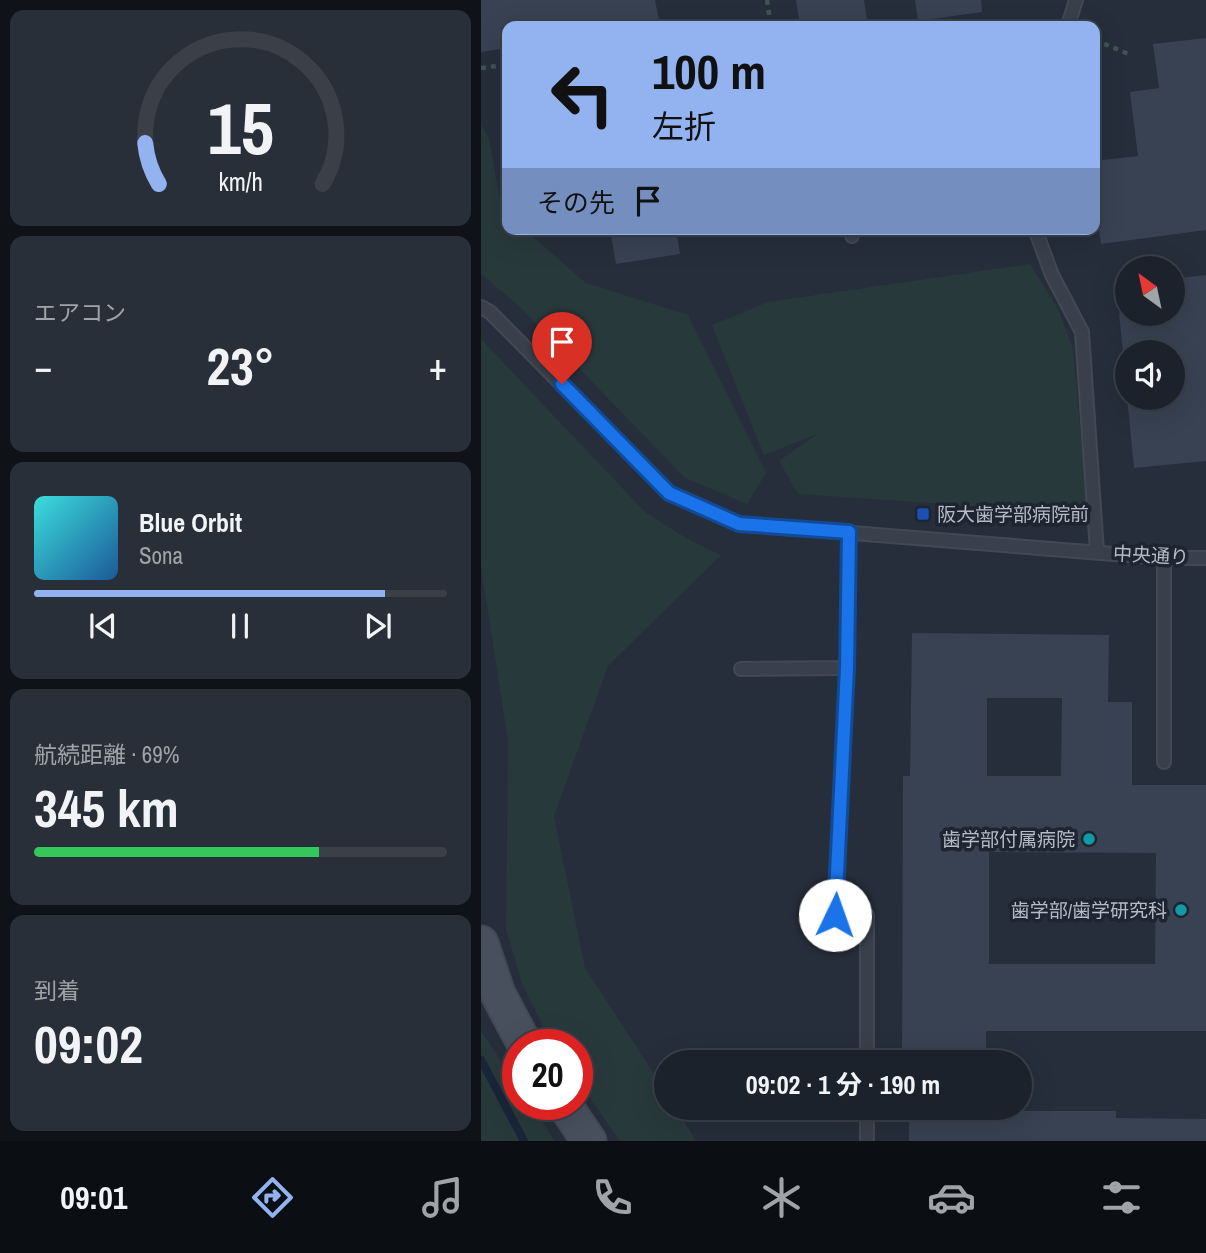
<!DOCTYPE html>
<html lang="ja">
<head>
<meta charset="utf-8">
<style>
	:root { --surface:#1c222c; --page:#292f38; --text:#f1f3f6; --muted:#a0a4a9; --line:#3a3f48; --accent:#92b3ef }
	body { margin:0; font-family:"Archivo Narrow","Noto Sans JP",sans-serif; background:var(--page); color:var(--text); height:100vh; display:flex; flex-direction:column; font-size:26px; white-space:nowrap }
	* { box-sizing:border-box; margin:0 }
	p { font-size:23px; color:var(--muted) }
	.icon { flex:none; width:38px; height:38px; fill:none; stroke:currentColor; stroke-width:2; stroke-linecap:round; stroke-linejoin:round }
	.map { position:relative; flex:1; overflow:hidden }
	.sheet { display:flex; flex-direction:column; gap:10px; padding:10px; background:#0f1318; width:481px }
	.sheet>* { flex:none }
	.banner { position:absolute; left:21px; top:21px; width:598px; height:214px; border-radius:14px; box-shadow:0 7px 28px #0002,0 0 0 2px var(--line); background:#92b3ef; color:#111; overflow:hidden }
	.needle { width:46px; rotate:327deg }
	.buttons { position:absolute; left:634px; top:256px; display:grid; gap:14px }
	.buttons a { display:grid; place-items:center; width:70px; height:70px; border-radius:50%; background:var(--surface); box-shadow:0 7px 28px #0002,0 0 0 2px var(--line); font-size:35px }
	.speed { position:absolute; left:21px; top:1029px; display:flex; gap:14px; font-size:35px; font-weight:700; text-align:center }
	.speed>* { display:grid; place-content:center; width:91px; height:91px; border-radius:50%; background:var(--surface); box-shadow:0 7px 28px #0002,0 0 0 2px var(--line); line-height:1 }
	.speed .limit { border:10px solid #d22; background:#fff; color:#111 }
	.pin { position:absolute; display:grid; place-items:center; width:60px; height:60px; color:#fff; margin:-72px -30px; border-radius:50% 50% 50% 0; rotate:-45deg; box-shadow:0 0 7px #0007 }
	.pin .icon { rotate:45deg }
	.me { position:absolute; width:77px; margin:-38px; rotate:3deg; stroke-linejoin:round; filter:drop-shadow(0 0 5px #0008) }
	.turn { display:flex; align-items:center; gap:24px; height:147px; padding:0 35px; font-size:32px }
	.turn .icon { width:91px; height:91px; stroke-width:2.5 }
	.turn b { display:block; font-size:49px; line-height:60px }
	.then { display:flex; align-items:center; height:66px; padding:0 35px; background:#0003; gap:14px; font-size:26px }
	.big { font-size:52px; font-weight:700; line-height:1.1 }
	.sheet .card { flex:1; display:flex; flex-direction:column; justify-content:center; gap:10px; min-width:0; padding:0 24px; border-radius:14px; background:var(--page) }
	.sheet .dial { align-items:center; gap:0 }
	.dial svg { height:182px; overflow:visible; fill:none; stroke:var(--line); stroke-width:7; stroke-linecap:round; text-anchor:middle }
	.dial text { fill:var(--text); stroke:none }
	.song { display:flex; align-items:center; gap:21px }
	.cover { width:84px; height:84px; border-radius:10px; background:linear-gradient(135deg,hsl(180 70% 55%),hsl(210 70% 35%)) }
	.played { height:7px; border-radius:4px; background:linear-gradient(90deg,var(--accent) 85%,var(--line) 85%) }
	.keys { display:flex; justify-content:space-around; direction:ltr }
	.heat { display:flex; justify-content:space-between; align-items:center; font-size:38px; direction:ltr }
	.charge { height:10px; border-radius:5px; background:linear-gradient(90deg,#34c759 69%,var(--line) 0) }
	.trip { position:absolute; left:173px; top:1050px; width:378px; height:70px; border-radius:35px; background:var(--surface); box-shadow:0 7px 28px #0002,0 0 0 2px var(--line); font-weight:700; line-height:70px; text-align:center }
	.dock { display:flex; height:112px; justify-content:space-around; align-items:center; background:#0b0e12; color:var(--muted) }
	.dock .icon { width:49px; height:49px }
	.dock .on { color:var(--accent) }
	.dock b { font-size:32px; color:var(--text) }
	main { display:flex; flex:1; min-height:0 }
	.map>svg:first-child { display:block }
	.green { fill:#28393c }
	.lines { fill:none; stroke-linecap:round; stroke-linejoin:round }
	.stream { stroke:#1a2538; stroke-width:8 }
	.building { fill:#384252; fill-rule:evenodd }
	.lane-casing { stroke:#424954; stroke-width:16 }
	.secondary-casing { stroke:#424954; stroke-width:37 }
	.path { stroke:#405254; stroke-width:4.5; stroke-dasharray:5 5; stroke-linecap:butt }
	.lane { stroke:#39404b; stroke-width:12 }
	.secondary { stroke:#48505e; stroke-width:33 }
	.route-casing { stroke:#114b97; stroke-width:18 }
	.route { stroke:#1a73e8; stroke-width:12 }
	.transit-dot { fill:#1a4fb4; stroke:#1e2530; stroke-width:2.5 }
	.culture-dot { fill:#0f9aa8; stroke:#1e2530; stroke-width:2.5 }
	.labels { text-anchor:middle; stroke-width:7; stroke-linejoin:round; paint-order:stroke }
	.poi-label { font-size:19px; fill:#b5bbc7; stroke:#1e2530; text-anchor:end }
	.street-label { font-size:19px; fill:#b5bbc7; stroke:#1e2530 }
</style>
</head>
<body>
<main>
<section class="sheet">
<div class="card dial"><svg viewBox="0 0 100 80">
<path d="M14 69A42 42 0 1 1 86 69"/>
<path d="M14 69A42 42 0 0 1 8 51" stroke="#92b3ef"/>
<text x="50" y="56" font-size="32" font-weight="700">15</text>
<text x="50" y="72" font-size="11">km/h</text>
</svg></div>
<div class="card"><p>エアコン</p>
<div class="heat"><a>−</a><b class="big">23°</b><a>+</a></div>
</div>
<div class="card">
<div class="song"><i class="cover"></i><div><b>Blue Orbit</b><p>Sona</p></div></div>
<div class="played"></div>
<div class="keys"><svg class="icon" aria-label="previous" viewBox="0 0 24 24"><path d="M18 5L8 12l10 7zM5 5v14"/></svg><svg class="icon" aria-label="pause" viewBox="0 0 24 24"><path d="M8 5v14M16 5v14"/></svg><svg class="icon" aria-label="next" viewBox="0 0 24 24"><path d="M6 5l10 7-10 7zM19 5v14"/></svg></div>
</div>
<div class="card"><p>航続距離 · 69%</p><b class="big">345 km</b><div class="charge"></div></div>
<div class="card"><p>到着</p><b class="big">09:02</b></div>
</section>
<div class="map">
<svg width="725" height="1141" viewBox="0 0 725 1141">
	<rect width="100%" height="100%" fill="#262e3b"/>
	<!-- green -->
	<g class="green">
		<polygon points="0,125 8,139 21,210 26,214 26,229 43,229 105,283 207,315 285,473 266,504 204,478 36,304 0,274"/>
		<polygon points="549,264 577,309 592,348 606,504 595,513 317,494 298,461 336,434 283,455 231,325 287,302"/>
		<polygon points="0,339 164,512 210,541 240,555 127,666 73,816 104,968 185,1092 186,1108 195,1108 215,1141 139,1141 96,1080 96,1045 72,1045 69,1041 41,983 25,929 27,741 0,566"/>
		<polygon points="0,1031 37,1086 37,1104 49,1104 74,1141 0,1141"/>
	</g>
	<g class="lines">
		<!-- stream -->
		<polyline class="stream" points="0,1060 43,1141"/>
	</g>
	<!-- building -->
	<g class="building">
		<polygon points="0,0 174,0 179,26 26,26 26,48 0,52"/>
		<polygon points="315,0 383,0 386,20 344,26 319,26"/>
		<polygon points="434,0 500,0 501,12 437,21"/>
		<polygon points="725,38 725,230 620,244 614,202 614,161 657,156 649,92 678,88 672,44"/>
		<polygon points="129,229 195,229 199,254 135,264"/>
		<polygon points="725,275 725,461 653,468 646,397 691,397 691,352 642,352 638,313 691,313 691,279"/>
		<path d="M431 633 628 635 627 702H651V785H725V1031H505V1062H421L422 776H429ZM506 698H581L580 776H506ZM508 852 675 853 674 964H508Z"/>
		<polygon points="455,1111 635,1111 635,1118 725,1119 725,1141 428,1141 428,1114 455,1115"/>
	</g>
	<g class="lines">
		<defs>
			<g id="lane">
				<polyline points="587,26 595,0"/>
				<polyline points="370,229 371,236"/>
				<polyline points="554,229 571,275 601,332 616,552"/>
				<polyline points="0,307 9,312 188,493 258,524 683,558 725,558"/>
				<polyline points="683,558 683,762"/>
				<polyline points="366,668 354,914 386,915 386,1062"/>
				<polyline points="260,669 366,668 368,532"/>
				<polyline points="386,1108 386,1141"/>
			</g>
			<g id="secondary">
				<polyline points="0,943 17,994 44,1045"/>
				<polyline points="83,1104 108,1141"/>
			</g>
		</defs>
		<!-- lane casing -->
		<use href="#lane" class="lane-casing"/>
		<!-- secondary casing -->
		<use href="#secondary" class="secondary-casing"/>
		<!-- path -->
		<g class="path">
			<polyline points="286,0 290,26"/>
			<polyline points="614,40 650,55"/>
			<polyline points="0,68 26,65"/>
		</g>
		<!-- lane -->
		<use href="#lane" class="lane"/>
		<!-- secondary -->
		<use href="#secondary" class="secondary"/>
	</g>
	<g class="lines">
		<defs>
			<polyline id="route" points="81,384 188,493 258,524 368,532 366,668 354,915"/>
		</defs>
		<!-- route casing -->
		<use href="#route" class="route-casing"/>
		<!-- route -->
		<use href="#route" class="route"/>
	</g>
	<!-- markers -->
	<rect class="transit-dot" x="435" y="507" width="14" height="14" rx="3.5"/>
	<g class="culture-dot">
		<circle cx="608" cy="839" r="7"/>
		<circle cx="700" cy="910" r="7"/>
	</g>
	<g class="labels">
		<!-- poi labels -->
		<g class="poi-label">
			<text x="456" y="521" text-anchor="start">阪大歯学部病院前</text>
			<text x="594" y="846">歯学部付属病院</text>
			<text x="686" y="917">歯学部/歯学研究科</text>
		</g>
		<!-- street labels -->
		<g class="street-label">
			<text transform="translate(670 555) rotate(3)" y="7">中央通り</text>
		</g>
	</g>
</svg>
<div class="buttons">
<a><svg class="needle" viewBox="-14 -14 28 28"><path d="M0-13l5 13h-10z" fill="#e53935"/><path d="M0 13l5-13h-10z" fill="#a0a4a9"/></svg></a>
<a><svg class="icon" aria-label="sound" viewBox="0 0 24 24"><path d="M4 9h4l5-4v14l-5-4H4zM17 9q2 3 0 6"/></svg></a>
</div>
<div class="speed"><div class="limit">20</div></div>
<div class="pin" style="left:81px;top:384px;background:#d93025"><svg class="icon" aria-label="arrive" viewBox="0 0 24 24"><path d="M6 21V4h12l-3 4 3 4H6"/></svg></div>
<svg class="me" style="left:354px;top:915px" viewBox="-20 -20 40 40"><circle r="19" fill="#fff"/><path d="M0-13L10 11 0 6-10 11z" fill="#1a73e8"/></svg>
<div class="trip">09:02 · 1 分 · 190 m</div>
<div class="banner">
<div class="turn"><svg class="icon" aria-label="left" viewBox="0 0 24 24"><path d="M17 20v-9H6M10 6l-5 5 5 5"/></svg><div><b>100 m</b>左折</div></div>
<div class="then">その先<svg class="icon" aria-label="arrive" viewBox="0 0 24 24"><path d="M6 21V4h12l-3 4 3 4H6"/></svg></div>
</div>
</div>
</main>
<nav class="dock">
<b>09:01</b>
<svg class="icon on" aria-label="directions" viewBox="0 0 24 24"><path d="M12 3l9 9-9 9-9-9zM9 14v-3h6M13 9l2 2-2 2"/></svg>
<svg class="icon" aria-label="music" viewBox="0 0 24 24"><path d="M9 18V5l10-2v13"/><circle cx="6" cy="18" r="3"/><circle cx="16" cy="16" r="3"/></svg>
<svg class="icon" aria-label="phone" viewBox="0 0 24 24"><path d="M5 4h4l2 5-3 2q2 4 5 5l2-3 5 2v4C11 20 4 13 5 4z"/></svg>
<svg class="icon" aria-label="climate" viewBox="0 0 24 24"><path d="M12 3v18M4 7l16 10M4 17L20 7"/></svg>
<svg class="icon" aria-label="car" viewBox="0 0 24 24"><path d="M5 17H2v-5l4-1 3-4h7l3 4 3 1v5h-3M9 17h6M6 11h13"/><circle cx="7" cy="17" r="2"/><circle cx="17" cy="17" r="2"/></svg>
<svg class="icon" aria-label="filters" viewBox="0 0 24 24"><path d="M4 7h16M4 17h16"/><circle cx="9" cy="7" r="2"/><circle cx="15" cy="17" r="2"/></svg>
</nav>
</body>
</html>
